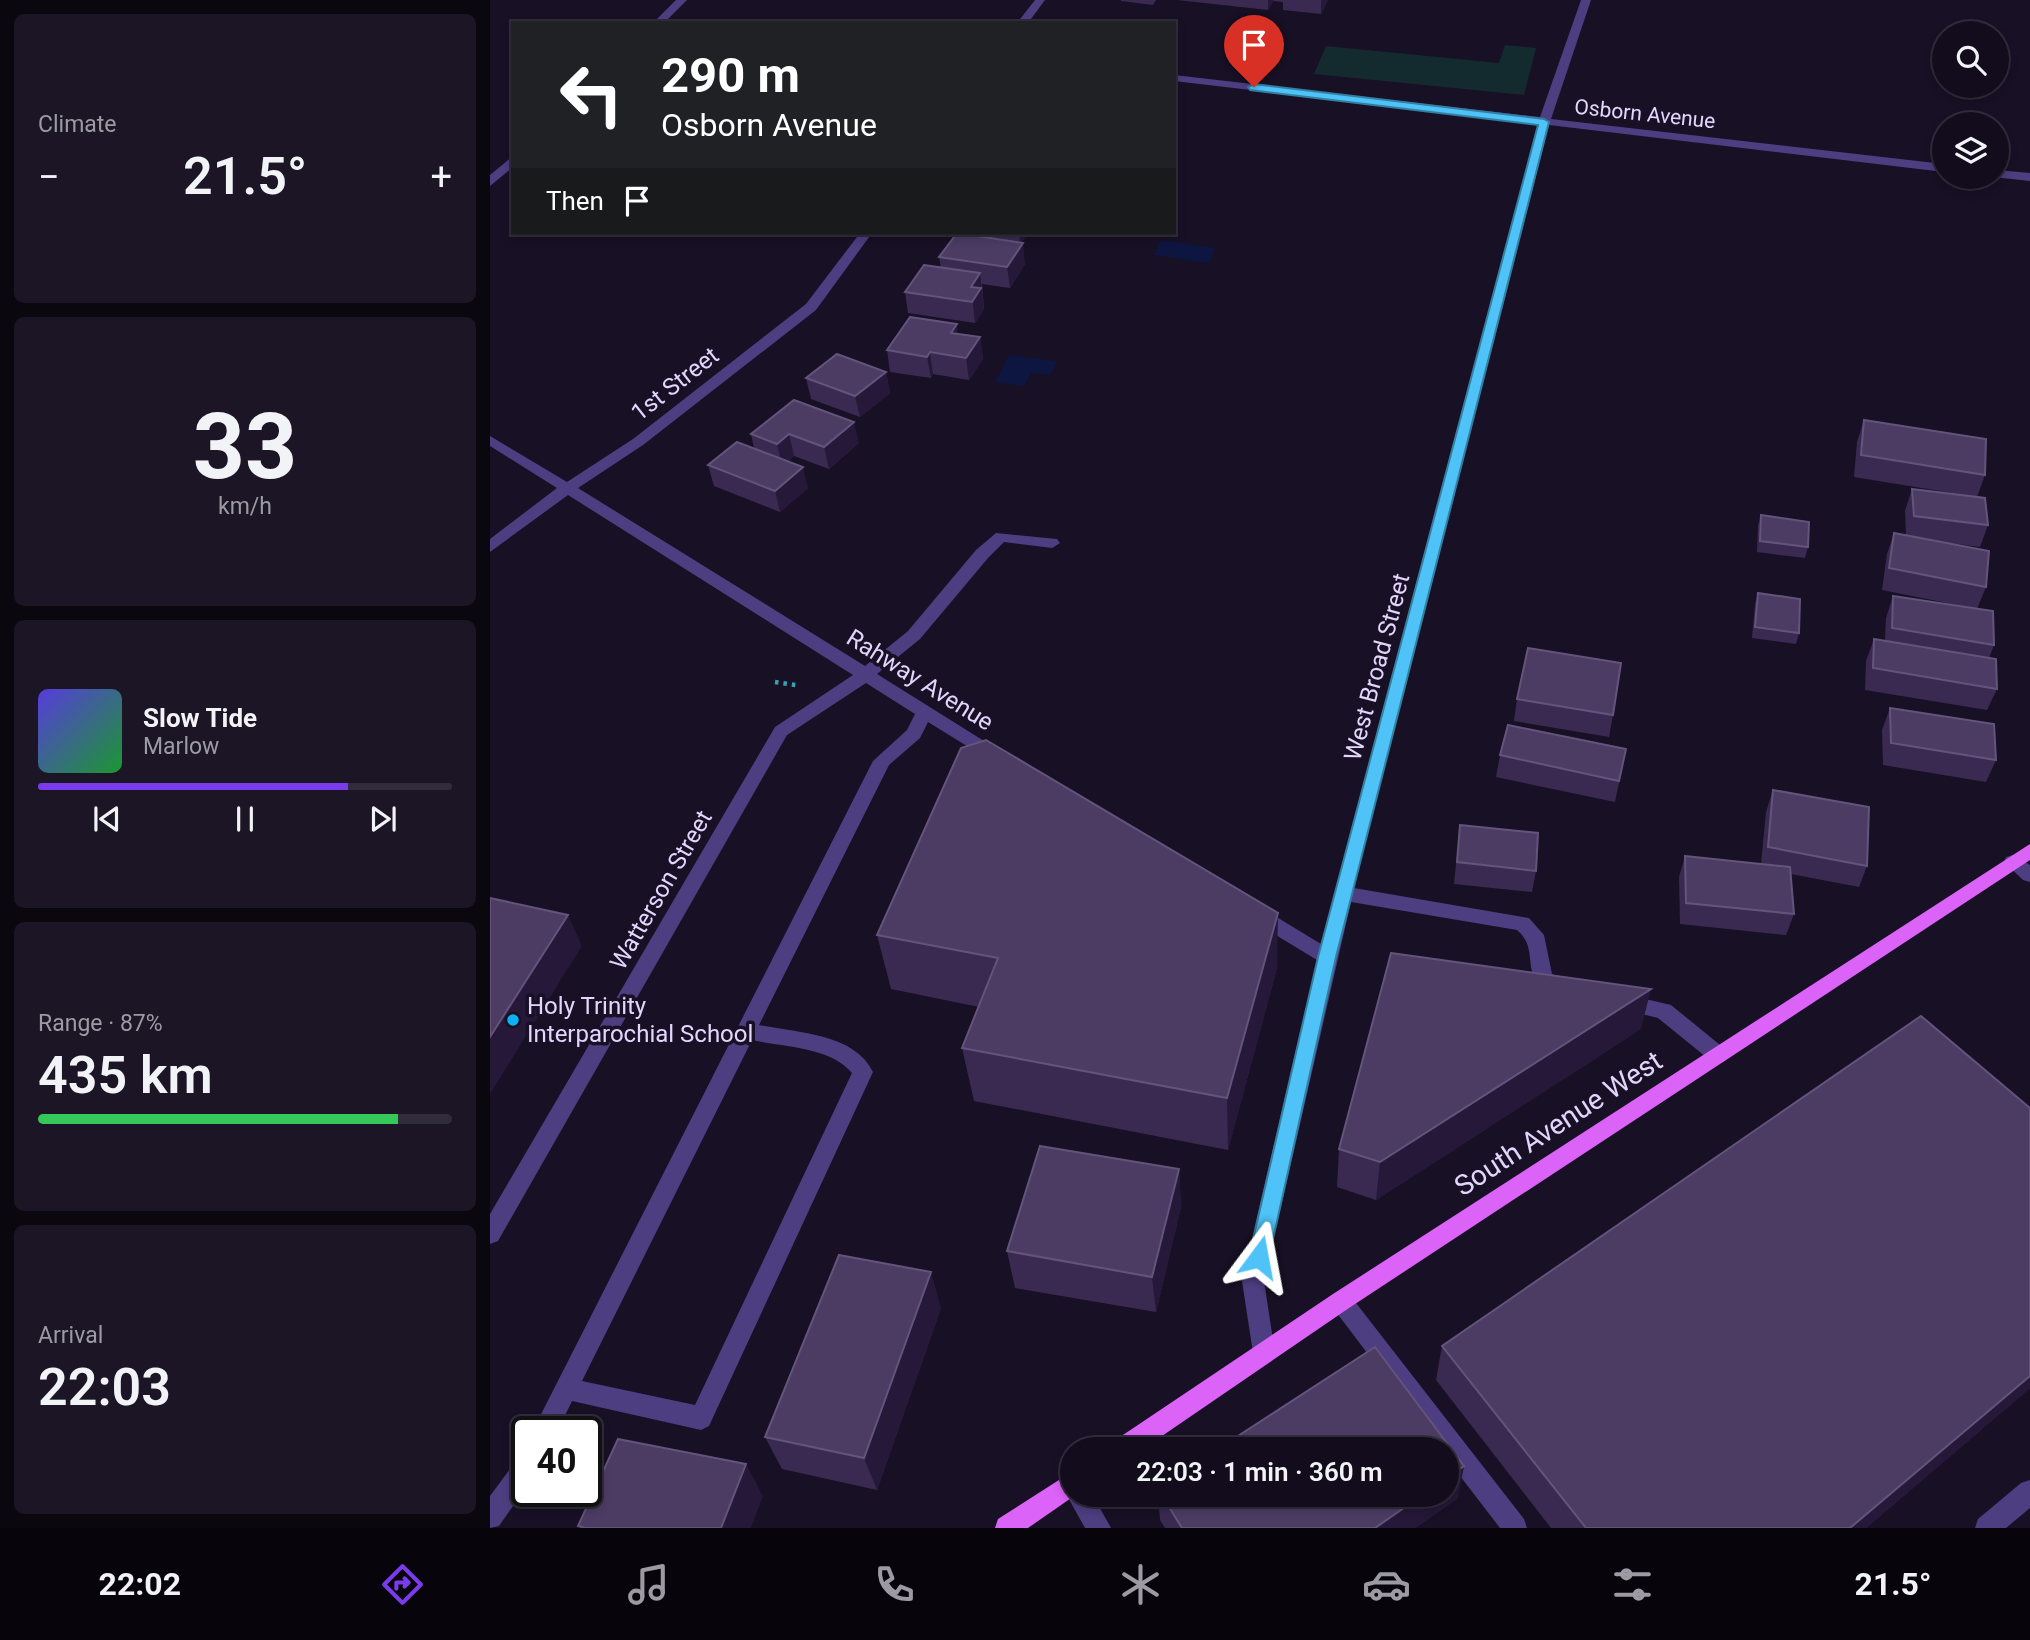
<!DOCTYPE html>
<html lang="en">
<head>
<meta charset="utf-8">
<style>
	:root { --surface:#120c1c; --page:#1b1525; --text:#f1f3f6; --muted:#9c9ba3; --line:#312c3b; --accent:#7c3aed }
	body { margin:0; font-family:Roboto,sans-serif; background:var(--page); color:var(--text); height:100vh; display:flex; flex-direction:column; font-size:26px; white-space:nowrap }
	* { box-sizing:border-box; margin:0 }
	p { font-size:23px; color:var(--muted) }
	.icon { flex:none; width:38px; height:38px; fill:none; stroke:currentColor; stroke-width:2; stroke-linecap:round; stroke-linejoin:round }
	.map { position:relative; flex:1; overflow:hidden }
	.drawer { display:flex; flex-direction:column; gap:14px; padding:14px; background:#0a070f; width:490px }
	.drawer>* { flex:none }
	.guide { position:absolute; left:21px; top:21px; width:665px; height:214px; border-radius:0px; box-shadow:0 4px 10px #0003,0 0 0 2px var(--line); background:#202124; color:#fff; overflow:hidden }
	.fabs { position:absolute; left:1442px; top:21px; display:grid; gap:14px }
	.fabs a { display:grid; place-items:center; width:77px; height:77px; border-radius:50%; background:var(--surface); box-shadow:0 4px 10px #0003,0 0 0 2px var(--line); font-size:35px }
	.speed { position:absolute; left:21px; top:1416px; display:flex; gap:14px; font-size:35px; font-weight:700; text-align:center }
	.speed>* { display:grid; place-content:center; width:91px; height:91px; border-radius:50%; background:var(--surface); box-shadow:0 4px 10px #0003,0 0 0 2px var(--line); line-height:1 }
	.speed .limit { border:4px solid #111; border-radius:10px; background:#fff; color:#111 }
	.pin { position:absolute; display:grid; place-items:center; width:60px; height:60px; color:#fff; margin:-72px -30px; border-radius:50% 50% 50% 0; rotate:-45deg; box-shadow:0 0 7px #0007 }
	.pin .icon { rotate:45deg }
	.me { position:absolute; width:77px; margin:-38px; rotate:13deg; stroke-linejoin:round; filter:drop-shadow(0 0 5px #0008) }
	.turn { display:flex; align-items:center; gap:24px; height:147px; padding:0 35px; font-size:32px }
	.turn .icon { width:91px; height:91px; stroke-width:2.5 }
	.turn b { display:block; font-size:49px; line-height:60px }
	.then { display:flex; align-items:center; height:66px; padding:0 35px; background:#0003; gap:14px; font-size:26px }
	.big { font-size:52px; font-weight:600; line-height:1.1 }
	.drawer .card { flex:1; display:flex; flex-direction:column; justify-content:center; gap:10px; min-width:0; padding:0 24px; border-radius:10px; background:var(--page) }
	.drawer .dial { align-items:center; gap:0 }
	.dial b { font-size:91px; line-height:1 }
	.song { display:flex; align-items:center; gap:21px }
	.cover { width:84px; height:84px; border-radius:10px; background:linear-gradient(135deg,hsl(250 70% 55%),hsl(130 70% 35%)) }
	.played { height:7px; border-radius:4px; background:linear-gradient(90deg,var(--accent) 75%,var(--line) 75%) }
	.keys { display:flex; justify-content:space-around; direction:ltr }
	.heat { display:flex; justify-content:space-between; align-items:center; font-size:38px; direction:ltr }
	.charge { height:10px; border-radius:5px; background:linear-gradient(90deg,#34c759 87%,var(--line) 0) }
	.trip { position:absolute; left:570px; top:1437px; width:399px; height:70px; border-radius:35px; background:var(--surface); box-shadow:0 4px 10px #0003,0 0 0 2px var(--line); font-weight:600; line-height:70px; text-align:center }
	.menu { display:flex; height:112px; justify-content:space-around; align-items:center; background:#07050b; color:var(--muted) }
	.menu .icon { width:49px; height:49px }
	.menu .on { color:var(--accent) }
	.menu b { font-size:32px; color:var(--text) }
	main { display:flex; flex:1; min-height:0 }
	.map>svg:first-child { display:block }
	.green { fill:#132a2f }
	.water { fill:#0d1641 }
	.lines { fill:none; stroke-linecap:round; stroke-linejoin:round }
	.path { stroke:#36a2b1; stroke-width:4.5; stroke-dasharray:3.5 5; stroke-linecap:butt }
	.minor { fill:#4d3e81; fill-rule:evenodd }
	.major { fill:#db63f7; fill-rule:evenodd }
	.wall { fill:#3a2a52 }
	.shaded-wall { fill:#251838 }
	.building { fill:#4c3c64; stroke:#63547c; stroke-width:2 }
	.route { fill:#4fc3f7; stroke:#337fa1; stroke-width:2 }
	.poi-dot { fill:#0db0f2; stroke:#181025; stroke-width:2.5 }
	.labels { text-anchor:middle; stroke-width:7; stroke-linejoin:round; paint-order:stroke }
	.far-street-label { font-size:21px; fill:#e2d6fd; stroke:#181025 }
	.street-label { font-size:24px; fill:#e2d6fd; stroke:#181025 }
	.poi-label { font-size:24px; fill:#e2d6fd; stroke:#181025; text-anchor:start }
	.near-street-label { font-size:28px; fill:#e2d6fd; stroke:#181025 }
</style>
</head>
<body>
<main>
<section class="drawer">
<div class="card"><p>Climate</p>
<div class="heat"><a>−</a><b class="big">21.5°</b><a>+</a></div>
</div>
<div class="card dial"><b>33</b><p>km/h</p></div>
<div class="card">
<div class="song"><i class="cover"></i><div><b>Slow Tide</b><p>Marlow</p></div></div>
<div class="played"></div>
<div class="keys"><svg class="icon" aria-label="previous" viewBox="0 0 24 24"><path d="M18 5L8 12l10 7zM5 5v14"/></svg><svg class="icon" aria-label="pause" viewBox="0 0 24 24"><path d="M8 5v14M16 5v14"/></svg><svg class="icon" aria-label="next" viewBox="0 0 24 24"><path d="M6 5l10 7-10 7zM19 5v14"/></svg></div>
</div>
<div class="card"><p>Range · 87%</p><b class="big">435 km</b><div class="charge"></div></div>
<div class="card"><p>Arrival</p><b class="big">22:03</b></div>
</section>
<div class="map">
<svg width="1540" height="1528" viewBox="0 0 1540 1528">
	<rect width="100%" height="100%" fill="#181025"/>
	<!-- green -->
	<polygon class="green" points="1015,45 1046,48 1034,95 824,74 836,46 1009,63"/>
	<!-- water -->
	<g class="water">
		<polygon points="671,240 725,248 719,263 664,255"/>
		<polygon points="519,355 567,361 560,375 541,373 534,386 505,382"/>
	</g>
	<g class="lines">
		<!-- path -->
		<polyline class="path" points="285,682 306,685"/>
		<!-- minor -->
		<g class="minor">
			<polygon points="186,0 197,0 174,23 163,23"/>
			<polygon points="545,0 555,0 538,23 527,23"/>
			<path d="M1091 0H1101L1061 119 1454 164V172L1059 125 864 888 1039 918 1054 935 1062 974 1076 981 1079 987 1076 993 1069 995C1024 980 1053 952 1027 930L861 902 774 1281 785 1353 782 1361 774 1364 766 1361 763 1353 752 1281 827 960 761 920 759 915 761 910 768 908 775 910 831 944 1048 124 684 81V75L1050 117Z"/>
			<polygon points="23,156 23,167 0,186 0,175"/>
			<polygon points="1507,170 1540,173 1540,181 1503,177 1507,177"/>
			<path d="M370 233H382L326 310 153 445 88 488 375 666 418 631 486 550 506 533 567 539 570 543 562 548 514 542 498 558 430 639 387 674 510 751 513 755 510 759H498L438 722 430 738 399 765 269 1025C307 1033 364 1033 383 1072L219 1426 211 1430 82 1401 67 1432H42L383 761 417 730 425 714 376 683 297 735 8 1241 0 1244V1214L285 727 363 675 78 495 0 552V539L67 488 0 446V436L77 482 143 439 316 304ZM262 1040C293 1047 341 1047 362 1073L205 1405 92 1381Z"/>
			<polygon points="1523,855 1540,865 1540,882 1533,880 1514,862 1516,857"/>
			<polygon points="1134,994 1181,1005 1235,1049 1238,1055 1235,1061 1228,1063 1221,1061 1168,1018 1127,1008 1124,1002 1127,996"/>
			<polygon points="851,1291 859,1294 1034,1519 1037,1528 1010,1528 957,1459 957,1449 950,1449 843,1308 840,1301 843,1294"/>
			<polygon points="37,1453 37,1486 9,1526 0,1528 0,1496 29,1457"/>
			<polygon points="1540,1480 1540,1508 1516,1528 1485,1528 1488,1519 1531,1483"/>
			<polygon points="583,1484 583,1494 602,1494 621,1528 595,1528 576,1494"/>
		</g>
		<!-- major -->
		<g class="major">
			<polygon points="1540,844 1540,860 859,1308 653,1449 620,1449 624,1441 843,1294"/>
			<polygon points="583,1471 583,1494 587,1494 538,1528 505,1528 508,1519"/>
		</g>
	</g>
	<!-- wall -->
	<g class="wall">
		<polygon points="631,0 666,0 663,5 631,1"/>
		<polygon points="687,0 838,0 831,14 793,10 793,2 783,1 778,10"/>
		<polygon points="466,233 538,233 531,243 535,264 520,288 492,284 494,309 485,323 418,313 415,292 451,268 449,257 466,234"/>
		<polygon points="468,334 490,337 493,359 479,380 443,374 441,378 400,372 397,350"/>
		<polygon points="396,372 400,393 370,417 321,399 316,378"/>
		<polygon points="304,400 369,443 339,469 304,456 298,461 318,488 290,512 224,486 218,465 264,448 261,434"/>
		<polygon points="1374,420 1495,475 1487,497 1364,477 1367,442"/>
		<polygon points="1422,489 1498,525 1490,547 1460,543 1496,587 1487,609 1392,590 1397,554 1404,533 1416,535 1415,511"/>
		<polygon points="1271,515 1318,547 1315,558 1267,552 1268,526"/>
		<polygon points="1268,593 1309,633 1306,644 1262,638 1265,604"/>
		<polygon points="1403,596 1504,645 1499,658 1507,689 1497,710 1375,690 1376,661 1384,639 1395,641 1396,618"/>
		<polygon points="1027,699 1123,715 1119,737 1024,721"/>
		<polygon points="1400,708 1506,760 1496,782 1393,765 1392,730"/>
		<polygon points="1136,749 1125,802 1006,777 1010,755"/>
		<polygon points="1283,790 1377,866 1369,887 1301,874 1304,914 1296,935 1190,924 1189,877 1195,856 1271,864 1276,812"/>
		<polygon points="970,825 1046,871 1042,892 964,884"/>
		<polygon points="387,935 787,968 738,1150 484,1101 472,1048 489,1007 401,989"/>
		<polygon points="1151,1029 886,1200 847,1187 849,1149"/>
		<polygon points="1540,1108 1540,1388 1376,1528 1061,1528 946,1380 952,1346"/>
		<polygon points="689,1169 691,1207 666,1312 525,1288 517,1251"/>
		<polygon points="451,1308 387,1490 292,1469 275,1437"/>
		<polygon points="668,1494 957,1494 968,1498 925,1528 675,1528 670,1520"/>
	</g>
	<!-- shaded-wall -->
	<g class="shaded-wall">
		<polygon points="778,0 783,0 783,1 778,10"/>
		<polygon points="831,0 838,0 831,14"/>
		<polygon points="529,233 538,233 530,244"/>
		<polygon points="533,243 535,264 520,288 517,267"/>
		<polygon points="490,273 494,309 485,323 481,287"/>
		<polygon points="467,324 470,346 461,333"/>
		<polygon points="490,337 493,359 479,380 476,358"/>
		<polygon points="440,352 443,374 441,378 437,357"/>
		<polygon points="396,372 400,393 370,417 365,396"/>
		<polygon points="364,422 369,443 339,469 334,447"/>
		<polygon points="299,434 304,456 292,465 287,444"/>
		<polygon points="313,467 318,488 290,512 285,491"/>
		<polygon points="788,913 787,968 738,1150 737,1098"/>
		<polygon points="78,915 92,946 0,1094 0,1037"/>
		<polygon points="1161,989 1151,1029 886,1200 890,1162"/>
		<polygon points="689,1169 691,1207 666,1312 662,1277"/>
		<polygon points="441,1272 451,1308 387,1490 374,1458"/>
		<polygon points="1540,1376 1540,1388 1376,1528 1360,1528"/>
		<polygon points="256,1464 273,1496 261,1528 231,1528"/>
		<polygon points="974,1466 968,1498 925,1528 885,1528 934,1494 957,1494 957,1478"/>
	</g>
	<!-- building -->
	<g class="building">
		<polygon points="467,233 533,243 517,267 449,257"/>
		<polygon points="434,265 490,273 481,287 491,288 482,302 415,292"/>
		<polygon points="420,317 467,324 461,333 490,337 476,358 440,352 437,357 397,350"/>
		<polygon points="347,354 396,372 365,396 316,378"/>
		<polygon points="304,400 364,422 334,447 299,434 287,444 261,434"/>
		<polygon points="1374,420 1496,439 1495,475 1371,455"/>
		<polygon points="247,442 313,467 285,491 218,465"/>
		<polygon points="1422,489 1495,498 1498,525 1424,516"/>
		<polygon points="1271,515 1319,522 1318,547 1270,541"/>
		<polygon points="1404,533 1499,551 1496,587 1399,568"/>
		<polygon points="1268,593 1310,599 1309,633 1265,627"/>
		<polygon points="1403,596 1503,611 1504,645 1402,628"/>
		<polygon points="1384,639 1506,659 1507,689 1383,668"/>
		<polygon points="1038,648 1131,663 1123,715 1027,699"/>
		<polygon points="1400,708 1504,724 1506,760 1401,743"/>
		<polygon points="1018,725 1136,749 1129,781 1010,755"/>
		<polygon points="496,740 788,913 737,1098 472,1048 508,958 387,935 471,748"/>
		<polygon points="1283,790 1379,807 1377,866 1278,847"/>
		<polygon points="970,825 1048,833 1046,871 967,862"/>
		<polygon points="1195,856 1300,867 1304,914 1196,903"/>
		<polygon points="0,898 78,915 0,1037"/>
		<polygon points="901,953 1161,989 890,1162 849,1149"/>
		<polygon points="1431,1016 1540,1108 1540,1376 1360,1528 1096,1528 952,1346"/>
		<polygon points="550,1146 689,1169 662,1277 517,1251"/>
		<polygon points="349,1255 441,1272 374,1458 275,1437"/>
		<polygon points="885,1347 974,1466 957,1478 957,1449 728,1449"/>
		<polygon points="128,1439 256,1464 231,1528 95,1528 88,1526"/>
		<polygon points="671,1494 934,1494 885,1528 692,1528"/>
	</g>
	<!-- route -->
	<polygon class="route" points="764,84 1054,119 1059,122 846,957 779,1257 776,1263 769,1266 762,1263 759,1257 828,957 1048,125 760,90 758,87"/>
	<!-- markers -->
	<circle class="poi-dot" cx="23" cy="1020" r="7"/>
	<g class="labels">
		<!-- far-street labels -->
		<g class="far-street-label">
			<text transform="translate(1155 114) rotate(6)" y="7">Osborn Avenue</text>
		</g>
		<!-- street labels -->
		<g class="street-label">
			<text transform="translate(185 384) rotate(-38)" y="8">1st Street</text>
			<text transform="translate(887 667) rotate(-75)" y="8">West Broad Street</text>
			<text transform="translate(430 680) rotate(32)" y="8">Rahway Avenue</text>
			<text transform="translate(171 890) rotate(-60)" y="8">Watterson Street</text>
		</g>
		<!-- poi labels -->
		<g class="poi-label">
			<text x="37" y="1014">Holy Trinity<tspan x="37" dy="28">Interparochial School</tspan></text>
		</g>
		<!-- near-street labels -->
		<g class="near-street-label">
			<text transform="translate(1068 1123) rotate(-33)" y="10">South Avenue West</text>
		</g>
	</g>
</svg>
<div class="fabs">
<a><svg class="icon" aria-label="search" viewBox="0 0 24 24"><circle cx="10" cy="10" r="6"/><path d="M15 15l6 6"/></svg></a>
<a><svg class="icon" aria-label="layers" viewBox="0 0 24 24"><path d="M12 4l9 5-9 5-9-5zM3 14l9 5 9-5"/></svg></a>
</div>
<div class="speed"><div class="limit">40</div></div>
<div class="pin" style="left:764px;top:87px;background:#d93025"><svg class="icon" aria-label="arrive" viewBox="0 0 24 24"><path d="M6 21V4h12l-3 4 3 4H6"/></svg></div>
<svg class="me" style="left:769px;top:1257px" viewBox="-20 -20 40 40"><path d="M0-17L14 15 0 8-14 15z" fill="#4fc3f7" stroke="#fff" stroke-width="4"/></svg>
<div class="trip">22:03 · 1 min · 360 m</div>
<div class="guide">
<div class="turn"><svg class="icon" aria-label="left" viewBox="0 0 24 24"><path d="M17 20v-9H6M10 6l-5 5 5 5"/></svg><div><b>290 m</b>Osborn Avenue</div></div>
<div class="then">Then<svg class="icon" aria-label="arrive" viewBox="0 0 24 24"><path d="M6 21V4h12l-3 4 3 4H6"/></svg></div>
</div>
</div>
</main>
<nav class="menu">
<b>22:02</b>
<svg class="icon on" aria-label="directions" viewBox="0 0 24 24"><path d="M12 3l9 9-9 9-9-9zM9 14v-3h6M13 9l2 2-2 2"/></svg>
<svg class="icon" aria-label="music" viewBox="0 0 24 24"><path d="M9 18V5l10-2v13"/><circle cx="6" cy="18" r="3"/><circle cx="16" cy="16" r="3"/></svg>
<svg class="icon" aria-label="phone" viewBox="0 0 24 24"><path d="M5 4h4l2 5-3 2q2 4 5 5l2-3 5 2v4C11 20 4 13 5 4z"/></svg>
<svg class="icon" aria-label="climate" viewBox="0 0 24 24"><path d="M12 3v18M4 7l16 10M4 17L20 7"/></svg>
<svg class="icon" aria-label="car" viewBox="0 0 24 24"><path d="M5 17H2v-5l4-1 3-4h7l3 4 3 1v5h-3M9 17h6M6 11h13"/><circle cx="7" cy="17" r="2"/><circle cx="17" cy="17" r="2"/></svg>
<svg class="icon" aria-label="filters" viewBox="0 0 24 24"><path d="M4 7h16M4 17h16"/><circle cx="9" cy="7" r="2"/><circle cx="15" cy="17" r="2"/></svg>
<b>21.5°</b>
</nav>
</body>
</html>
